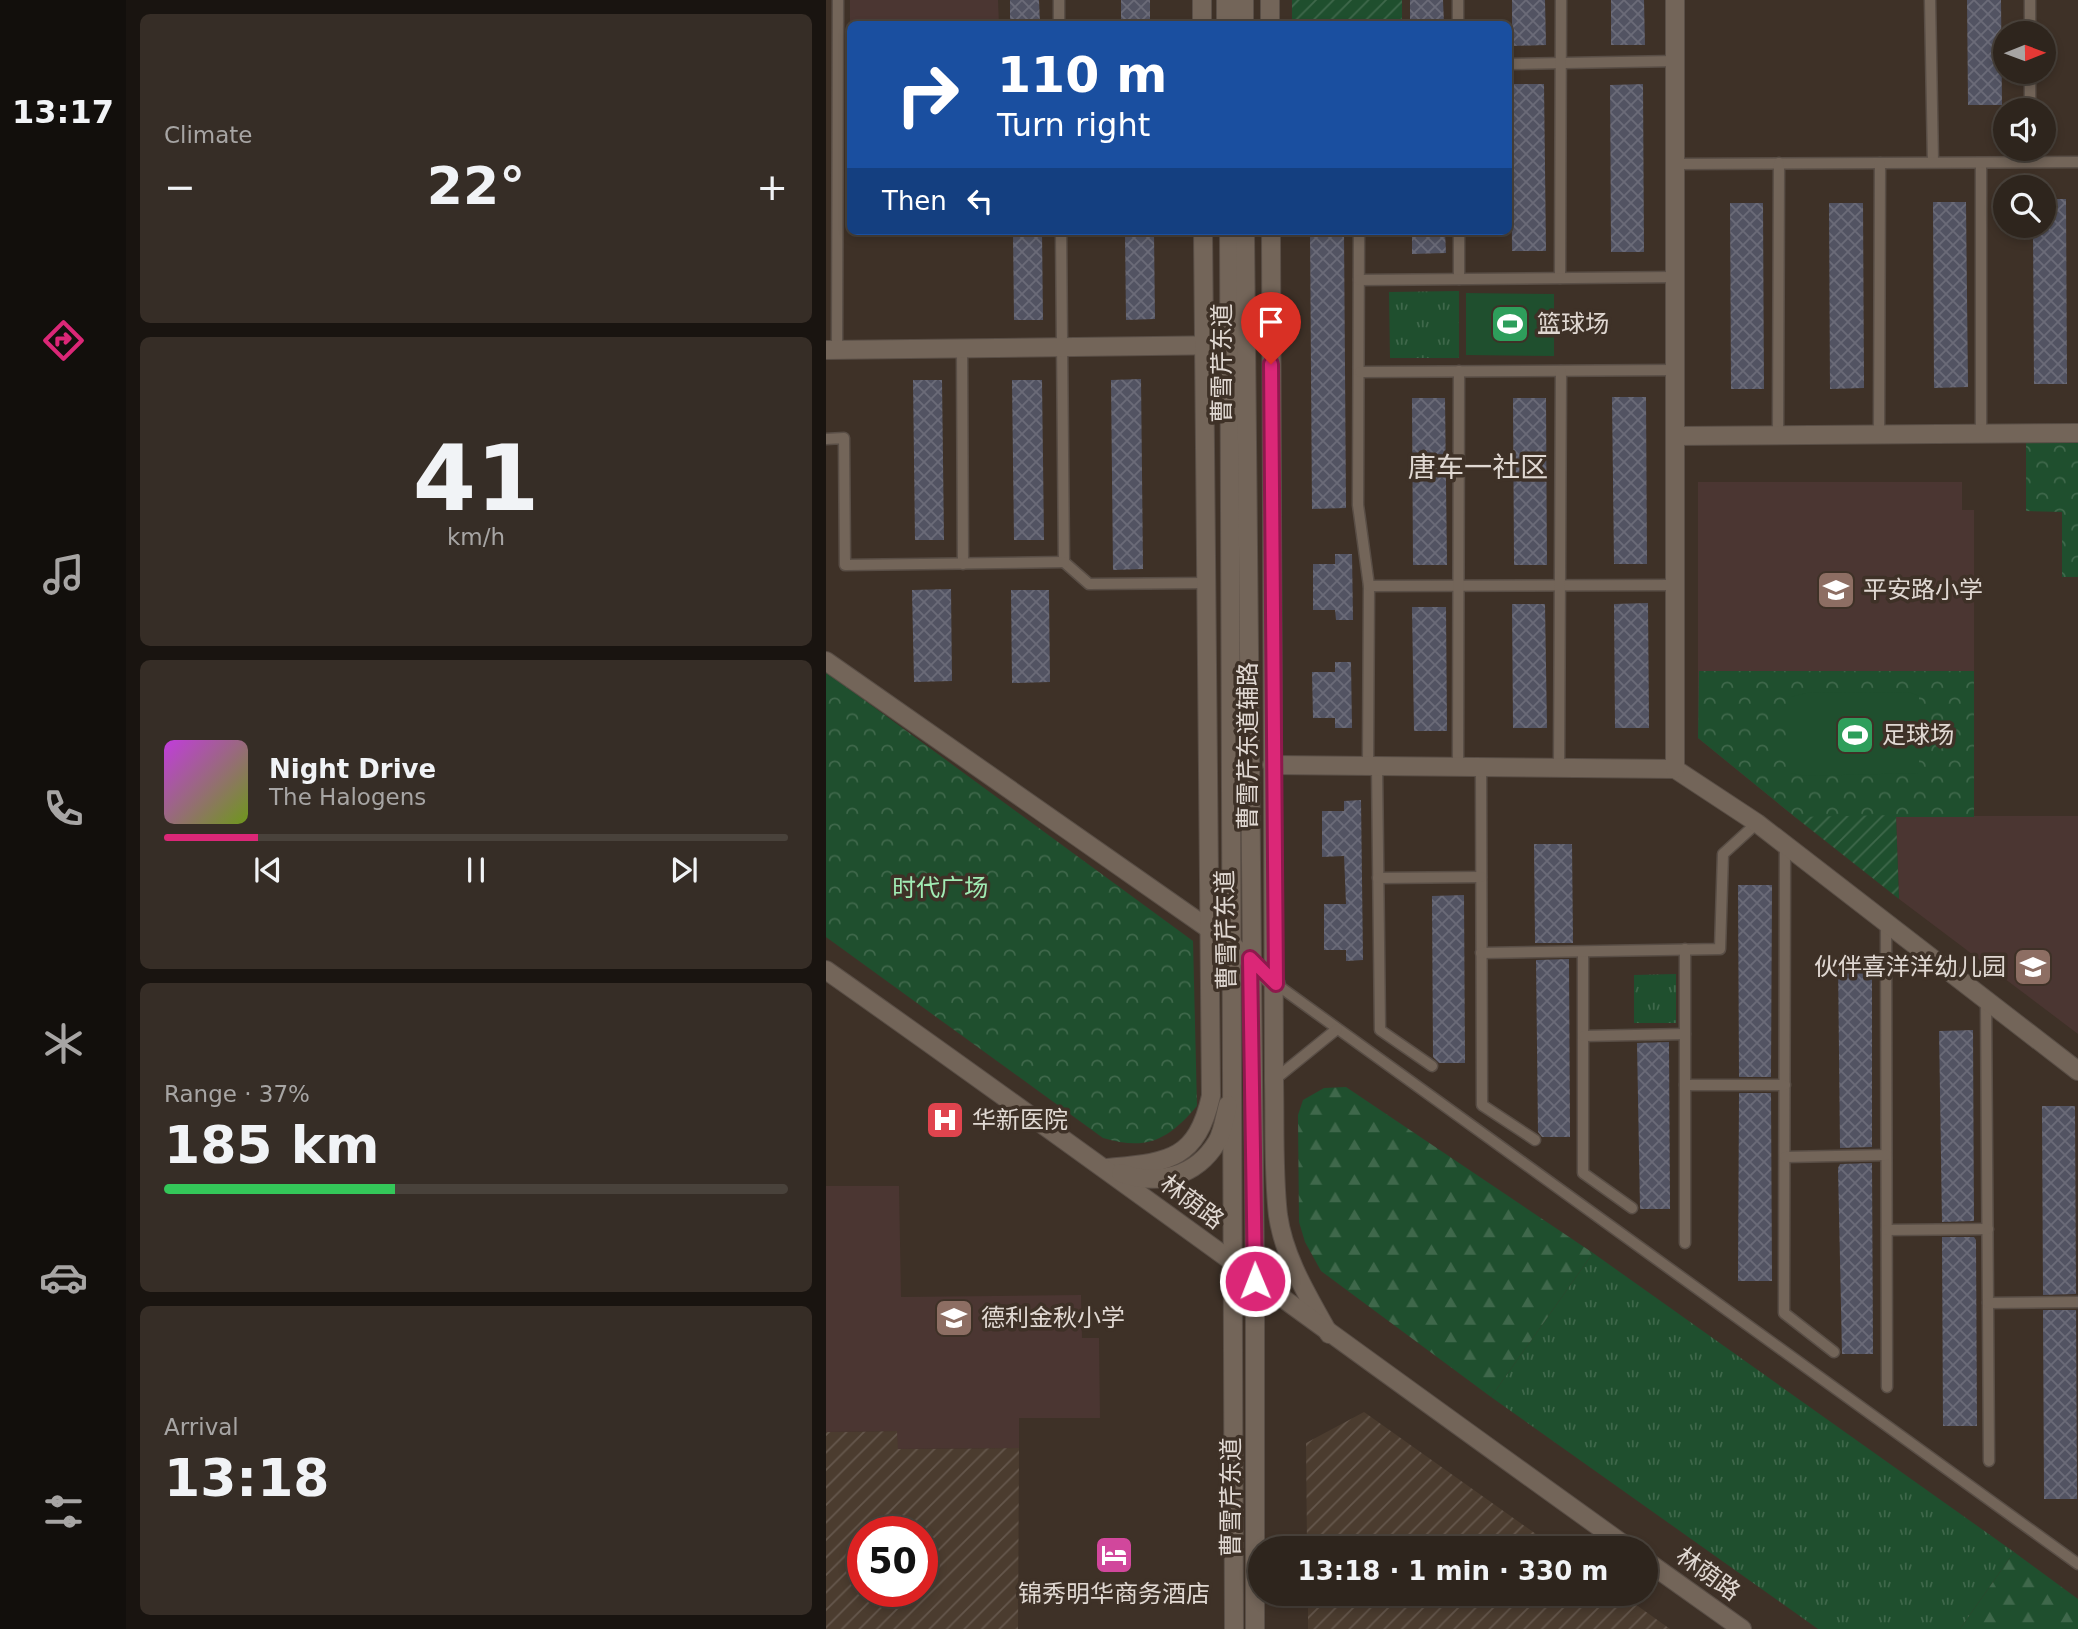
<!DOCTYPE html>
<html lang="en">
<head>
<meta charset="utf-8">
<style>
	:root { --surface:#2e251d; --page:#362d26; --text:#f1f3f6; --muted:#a7a5a4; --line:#49423b; --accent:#db2777 }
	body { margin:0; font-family:"DejaVu Sans","Noto Sans SC",sans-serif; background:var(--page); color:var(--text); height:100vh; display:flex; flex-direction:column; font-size:26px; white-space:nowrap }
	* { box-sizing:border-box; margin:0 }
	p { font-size:23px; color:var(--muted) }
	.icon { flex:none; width:38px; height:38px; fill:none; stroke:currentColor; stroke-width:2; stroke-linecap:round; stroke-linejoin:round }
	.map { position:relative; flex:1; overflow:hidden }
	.drawer { display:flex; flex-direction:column; gap:14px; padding:14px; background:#191410; width:700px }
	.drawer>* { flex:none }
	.guide { position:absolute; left:21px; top:21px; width:665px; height:214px; border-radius:10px; box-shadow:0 4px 10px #0003,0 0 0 2px var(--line); background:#1a4fa0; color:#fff; overflow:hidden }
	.needle { width:46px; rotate:89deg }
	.buttons { position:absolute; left:1167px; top:21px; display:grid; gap:14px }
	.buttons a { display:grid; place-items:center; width:63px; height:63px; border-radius:50%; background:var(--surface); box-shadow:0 4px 10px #0003,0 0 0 2px var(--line); font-size:35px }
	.speed { position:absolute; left:21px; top:1516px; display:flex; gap:14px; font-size:35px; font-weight:700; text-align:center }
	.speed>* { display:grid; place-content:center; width:91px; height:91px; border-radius:50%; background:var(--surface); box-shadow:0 4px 10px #0003,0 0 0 2px var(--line); line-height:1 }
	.speed .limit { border:10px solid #d22; background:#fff; color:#111 }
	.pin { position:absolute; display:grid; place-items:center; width:60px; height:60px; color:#fff; margin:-72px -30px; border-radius:50% 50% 50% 0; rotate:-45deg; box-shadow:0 0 7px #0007 }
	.pin .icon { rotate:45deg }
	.me { position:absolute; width:77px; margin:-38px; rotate:359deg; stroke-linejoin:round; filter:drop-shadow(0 0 5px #0008) }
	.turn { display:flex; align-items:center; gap:24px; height:147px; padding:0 35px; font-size:32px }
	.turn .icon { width:91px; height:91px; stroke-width:2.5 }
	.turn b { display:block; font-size:49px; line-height:60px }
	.then { display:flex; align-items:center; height:66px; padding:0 35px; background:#0003; gap:14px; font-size:26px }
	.big { font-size:52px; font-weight:700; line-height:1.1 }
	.drawer .tile { flex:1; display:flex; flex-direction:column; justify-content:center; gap:10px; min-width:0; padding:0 24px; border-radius:10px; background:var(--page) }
	.drawer .dial { align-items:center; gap:0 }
	.dial b { font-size:91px; line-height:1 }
	.song { display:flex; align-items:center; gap:21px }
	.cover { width:84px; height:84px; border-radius:10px; background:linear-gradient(135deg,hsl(290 70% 55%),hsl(80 70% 35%)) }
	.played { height:7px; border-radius:4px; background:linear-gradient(90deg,var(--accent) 15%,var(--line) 15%) }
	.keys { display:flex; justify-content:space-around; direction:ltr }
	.heat { display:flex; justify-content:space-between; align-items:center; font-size:38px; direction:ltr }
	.charge { height:10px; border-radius:5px; background:linear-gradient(90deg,#34c759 37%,var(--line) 0) }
	.trip { position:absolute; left:422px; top:1536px; width:410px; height:70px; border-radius:35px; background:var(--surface); box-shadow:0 4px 10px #0003,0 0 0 2px var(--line); font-weight:700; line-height:70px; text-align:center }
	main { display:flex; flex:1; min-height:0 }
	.tabs { display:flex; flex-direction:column; width:126px; justify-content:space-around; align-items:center; background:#120f0c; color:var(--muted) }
	.tabs .icon { width:49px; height:49px }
	.tabs .selected { color:var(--accent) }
	.tabs b { font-size:32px; color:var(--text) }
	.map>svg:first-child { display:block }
	.industrial { fill:url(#industrial-furrows); fill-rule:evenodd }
	.education { fill:#4b3632 }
	.grass { fill:url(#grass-tufts) }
	.forest { fill:url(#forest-firs) }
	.park { fill:url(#park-crowns) }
	.garden { fill:url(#garden-furrows) }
	.pitch { fill:#1f4f2e }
	.building { fill:url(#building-cross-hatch) }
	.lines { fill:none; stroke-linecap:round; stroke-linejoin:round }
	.lane-casing { stroke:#594e46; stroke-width:13 }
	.street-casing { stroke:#594e46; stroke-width:20 }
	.secondary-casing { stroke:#594e46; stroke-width:20 }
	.lane { stroke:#736559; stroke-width:10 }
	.street { stroke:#736559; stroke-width:18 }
	.secondary { stroke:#736559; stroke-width:18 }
	.route-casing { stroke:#8e194d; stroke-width:18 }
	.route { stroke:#db2777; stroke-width:12 }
	.labels { text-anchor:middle; stroke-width:7; stroke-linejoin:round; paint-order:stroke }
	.poi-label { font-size:24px; fill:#e0d8d2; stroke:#3e3127; text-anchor:start }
	.street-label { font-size:24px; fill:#e0d8d2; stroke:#3e3127 }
	.park-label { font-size:24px; fill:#a1ecb4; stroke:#3e3127 }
	.quarter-label { font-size:28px; fill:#e0d8d2; stroke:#3e3127 }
</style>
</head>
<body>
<main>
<nav class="tabs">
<b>13:17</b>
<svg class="icon selected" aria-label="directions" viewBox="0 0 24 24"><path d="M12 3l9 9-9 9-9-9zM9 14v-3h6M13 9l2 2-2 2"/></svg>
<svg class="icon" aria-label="music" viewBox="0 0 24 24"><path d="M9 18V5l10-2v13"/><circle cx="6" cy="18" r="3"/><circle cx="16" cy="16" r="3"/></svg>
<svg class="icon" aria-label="phone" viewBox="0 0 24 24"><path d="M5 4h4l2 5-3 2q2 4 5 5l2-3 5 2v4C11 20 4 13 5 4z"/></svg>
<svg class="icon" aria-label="climate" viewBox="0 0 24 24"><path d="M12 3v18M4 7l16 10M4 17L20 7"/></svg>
<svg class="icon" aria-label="car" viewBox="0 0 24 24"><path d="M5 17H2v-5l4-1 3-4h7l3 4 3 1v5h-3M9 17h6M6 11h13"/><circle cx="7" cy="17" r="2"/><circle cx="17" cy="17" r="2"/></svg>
<svg class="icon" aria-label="filters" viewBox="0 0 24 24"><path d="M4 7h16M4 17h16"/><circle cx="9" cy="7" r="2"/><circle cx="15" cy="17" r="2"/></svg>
</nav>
<section class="drawer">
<div class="tile"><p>Climate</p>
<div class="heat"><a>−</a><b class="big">22°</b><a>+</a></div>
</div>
<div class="tile dial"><b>41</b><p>km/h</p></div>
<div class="tile">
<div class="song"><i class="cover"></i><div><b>Night Drive</b><p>The Halogens</p></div></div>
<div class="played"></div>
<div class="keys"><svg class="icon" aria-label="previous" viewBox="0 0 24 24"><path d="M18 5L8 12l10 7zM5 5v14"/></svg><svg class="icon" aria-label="pause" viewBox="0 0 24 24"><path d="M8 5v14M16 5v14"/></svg><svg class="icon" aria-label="next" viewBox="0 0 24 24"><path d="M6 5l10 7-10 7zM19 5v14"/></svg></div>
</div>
<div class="tile"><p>Range · 37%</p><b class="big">185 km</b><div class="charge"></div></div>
<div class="tile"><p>Arrival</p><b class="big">13:18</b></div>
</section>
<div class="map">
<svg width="1252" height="1629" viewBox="0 0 1252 1629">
	<defs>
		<pattern id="industrial-furrows" width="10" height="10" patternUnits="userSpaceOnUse" patternTransform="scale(1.75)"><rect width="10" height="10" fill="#4b3c2f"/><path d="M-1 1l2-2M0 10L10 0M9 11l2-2" fill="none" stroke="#65574c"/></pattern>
		<pattern id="grass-tufts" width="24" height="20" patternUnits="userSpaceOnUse" patternTransform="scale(1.75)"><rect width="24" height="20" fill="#1f4f2e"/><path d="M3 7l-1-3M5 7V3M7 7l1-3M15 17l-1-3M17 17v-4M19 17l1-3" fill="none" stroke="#3f684b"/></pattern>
		<pattern id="forest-firs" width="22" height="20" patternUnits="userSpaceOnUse" patternTransform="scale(1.75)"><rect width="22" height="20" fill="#1f4f2e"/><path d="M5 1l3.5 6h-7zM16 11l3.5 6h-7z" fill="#3f684b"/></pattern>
		<pattern id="park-crowns" width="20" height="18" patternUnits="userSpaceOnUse" patternTransform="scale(1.75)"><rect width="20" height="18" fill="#1f4f2e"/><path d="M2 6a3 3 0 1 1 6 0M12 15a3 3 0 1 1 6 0" fill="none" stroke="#3f684b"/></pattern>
		<pattern id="garden-furrows" width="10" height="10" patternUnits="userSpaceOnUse" patternTransform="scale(1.75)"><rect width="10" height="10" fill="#1f4f2e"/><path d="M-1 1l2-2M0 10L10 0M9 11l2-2" fill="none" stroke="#3f684b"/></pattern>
		<pattern id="building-cross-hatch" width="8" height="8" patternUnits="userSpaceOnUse" patternTransform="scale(1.75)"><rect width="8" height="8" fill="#525362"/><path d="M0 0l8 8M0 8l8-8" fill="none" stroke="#6b6b78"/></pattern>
	</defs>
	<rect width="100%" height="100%" fill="#3e3127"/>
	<!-- industrial -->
	<g class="industrial">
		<polygon points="538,1412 731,1549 481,1549 480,1443"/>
		<path d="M72 1431V1449L193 1448 192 1629H0V1432ZM37 1531H96V1591H37Z"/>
		<polygon points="482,1594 795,1594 844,1629 482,1629"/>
	</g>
	<!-- education -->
	<g class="education">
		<polygon points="24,0 172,0 173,24 24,24 24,70"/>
		<polygon points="872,482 1136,482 1136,510 1148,510 1148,816 1252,816 1252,1034 1073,899 1070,817 969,817 872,738"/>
		<polygon points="73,1186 75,1297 255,1295 256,1338 273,1338 274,1418 193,1418 193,1448 72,1449 71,1431 0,1432 0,1186"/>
	</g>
	<!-- grass -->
	<g class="grass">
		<polygon points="633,291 633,358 564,358 563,292"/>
		<polygon points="850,974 850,1023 808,1023 808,975"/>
		<polygon points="767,1253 1188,1552 1134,1629 992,1629 665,1397"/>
	</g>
	<!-- forest -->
	<g class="forest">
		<polygon points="520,1087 767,1253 665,1397 495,1271 479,1242 473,1222 472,1115 477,1100 498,1088"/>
		<polygon points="1188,1552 1252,1599 1252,1629 1134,1629"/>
	</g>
	<!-- park -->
	<g class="park">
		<polygon points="1200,443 1252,443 1252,577 1236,577 1236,512 1200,511"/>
		<polygon points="873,671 1148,671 1148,817 969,817 872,738"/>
		<path d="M0 672 367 941 371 1106C342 1140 321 1151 277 1138L0 937Z"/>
	</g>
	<!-- garden -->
	<g class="garden">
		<rect x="466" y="0" width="110" height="24"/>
		<polygon points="1070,815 1073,899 969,817"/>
	</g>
	<!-- pitch -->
	<g class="pitch">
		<polygon points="640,293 728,294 728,356 640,355"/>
		<polygon points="1083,692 1093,696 1093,773 979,776 965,773 965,697 980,693"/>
	</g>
	<!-- building -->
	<g class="building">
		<polygon points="184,0 213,0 214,24 184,24"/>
		<rect x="295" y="0" width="29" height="19"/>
		<polygon points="584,0 617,0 618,24 584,24"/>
		<polygon points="686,0 719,0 720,45 686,46"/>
		<polygon points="785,0 818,0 819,45 785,45"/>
		<polygon points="1141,0 1175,0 1176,105 1142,105"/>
		<polygon points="685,84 718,84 720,251 686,251"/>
		<polygon points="817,84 818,252 785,252 784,85"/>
		<polygon points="1218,199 1240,199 1241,384 1208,384 1207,226 1218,226"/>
		<polygon points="1107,202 1140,202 1142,387 1108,388"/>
		<polygon points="904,203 937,203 938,389 905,389"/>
		<polygon points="1003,203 1037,203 1038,388 1004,389"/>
		<polygon points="187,231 216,231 217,320 188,320"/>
		<polygon points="299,231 328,231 329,319 300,320"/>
		<polygon points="484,231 518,231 520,508 486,509"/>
		<polygon points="586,231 619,231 620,253 586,254"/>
		<polygon points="315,379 317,569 287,570 285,380"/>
		<polygon points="87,380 116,380 118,540 89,540"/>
		<polygon points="186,380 216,380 218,540 188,540"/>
		<polygon points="786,397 820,397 821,564 788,564"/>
		<polygon points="586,398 619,398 621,565 587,565"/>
		<polygon points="687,398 720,398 721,565 688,565"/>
		<polygon points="509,554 526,554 527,620 510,620 509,610 487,610 487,564 509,564"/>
		<polygon points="125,589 126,681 88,682 86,590"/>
		<polygon points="185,590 223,590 224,682 186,683"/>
		<polygon points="822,603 823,728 789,728 788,604"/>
		<polygon points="686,604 719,604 721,728 687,728"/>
		<polygon points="586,607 620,607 621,731 588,731"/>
		<polygon points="509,662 525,662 526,728 509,728 509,718 487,718 486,672 509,672"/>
		<polygon points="535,800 537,960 520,961 520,950 498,950 498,904 520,904 518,856 496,857 496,811 518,811 518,801"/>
		<polygon points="708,844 746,844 747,943 709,943"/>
		<polygon points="912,885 946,885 945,1077 913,1077"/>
		<polygon points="638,895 639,1063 613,1063 607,1057 606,896"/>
		<polygon points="743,959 744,1137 716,1137 712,1132 710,960"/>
		<polygon points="1012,959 1046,959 1046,1147 1014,1148"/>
		<polygon points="1147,1030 1148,1221 1116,1222 1113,1031"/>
		<polygon points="843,1042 844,1209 814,1209 811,1043"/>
		<polygon points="913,1093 945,1093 946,1281 912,1281"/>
		<polygon points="1216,1106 1249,1106 1250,1294 1217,1295"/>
		<polygon points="1046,1163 1047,1354 1016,1354 1012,1168 1014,1164"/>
		<polygon points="1116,1237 1148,1237 1150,1240 1151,1426 1117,1426"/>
		<polygon points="1217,1310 1250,1310 1251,1499 1218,1499"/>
	</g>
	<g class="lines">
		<defs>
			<g id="lane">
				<polyline points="233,0 233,24"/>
				<polyline points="1104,0 1107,162"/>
				<polyline points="1204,0 1204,33"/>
				<polyline points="632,24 632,0"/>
				<polyline points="682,64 849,61"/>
				<polyline points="1204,72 1204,110"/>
				<polyline points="1155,163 1155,434"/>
				<polyline points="849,164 1252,162"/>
				<polyline points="235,231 238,562 263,584 380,583"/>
				<polyline points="533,231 532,505 543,586 542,765"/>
				<polyline points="633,231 633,279"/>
				<polyline points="734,278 735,0"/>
				<polyline points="533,280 849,277"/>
				<polyline points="136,348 137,564"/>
				<polyline points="11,350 12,0"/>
				<polyline points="534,372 849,370"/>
				<polyline points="1053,435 1054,163"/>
				<polyline points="952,436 953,163"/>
				<polyline points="0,439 18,438 19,565 238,562"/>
				<polyline points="543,586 848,585"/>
				<polyline points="551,766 554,1030 606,1066"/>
				<polyline points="632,766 633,371"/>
				<polyline points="655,767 656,1105 709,1140"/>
				<polyline points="733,768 735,371"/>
				<polyline points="959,845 958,1313 1008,1352"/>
				<polyline points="552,878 655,877"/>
				<polyline points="1060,923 1061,1387"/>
				<polyline points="757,952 757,1173 806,1208"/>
				<polyline points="655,953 894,949 897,854 931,823"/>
				<polyline points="450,984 1252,1564"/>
				<polyline points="1160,1000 1163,1461"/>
				<polyline points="758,1036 859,1034"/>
				<polyline points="448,1080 511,1029"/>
				<polyline points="859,1085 959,1085"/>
				<polyline points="959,1157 1060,1155"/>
				<polyline points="1061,1230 1162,1229"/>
				<polyline points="859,1243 859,949"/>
				<polyline points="1162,1303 1252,1302"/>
			</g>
			<g id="street">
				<polyline points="376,0 376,24"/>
				<polyline points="444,0 444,24"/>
				<path d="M445 231 448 1080C449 1124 447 1171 452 1215 458 1258 482 1296 503 1334"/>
				<polyline points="0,350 405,345"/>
				<polyline points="849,436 1252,433"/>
				<polyline points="0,661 406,945 450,984"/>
				<polyline points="446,765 849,769 931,823 1252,1071"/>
				<polyline points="849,769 849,0"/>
				<path d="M281 1168C341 1162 370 1162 385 1096L377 231"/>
			</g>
			<g id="secondary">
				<polyline points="400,0 400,24"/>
				<polyline points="418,0 418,24"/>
				<polyline points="403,231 408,1629"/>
				<polyline points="419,231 429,1281 429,1629"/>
				<path d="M0 970C270 1160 535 1357 804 1549"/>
				<path d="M295 1173C331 1186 370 1177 391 1142 397 1132 399 1116 402 1105"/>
				<polyline points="819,1560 916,1629"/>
			</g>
		</defs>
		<!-- lane casing -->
		<use href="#lane" class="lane-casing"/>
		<!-- street casing -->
		<use href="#street" class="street-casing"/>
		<!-- secondary casing -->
		<use href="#secondary" class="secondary-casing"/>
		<!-- lane -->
		<use href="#lane" class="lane"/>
		<!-- street -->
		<use href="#street" class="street"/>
		<!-- secondary -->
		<use href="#secondary" class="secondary"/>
	</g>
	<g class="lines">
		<defs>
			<polyline id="route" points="429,1281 424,958 450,984 445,364"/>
		</defs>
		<!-- route casing -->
		<use href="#route" class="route-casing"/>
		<!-- route -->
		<use href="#route" class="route"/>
	</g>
	<!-- icons -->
	<defs>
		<symbol id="stadium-square" viewBox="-11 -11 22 22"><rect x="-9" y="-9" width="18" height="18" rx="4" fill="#2e9e5b" stroke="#3e3127"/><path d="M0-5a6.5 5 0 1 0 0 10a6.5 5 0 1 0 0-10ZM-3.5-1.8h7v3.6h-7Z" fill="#fff"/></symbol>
		<symbol id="school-square" viewBox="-11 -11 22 22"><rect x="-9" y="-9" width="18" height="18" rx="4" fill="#8d6e63" stroke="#3e3127"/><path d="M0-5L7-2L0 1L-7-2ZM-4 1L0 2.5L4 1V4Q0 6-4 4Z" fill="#fff"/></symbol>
		<symbol id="hospital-square" viewBox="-11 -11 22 22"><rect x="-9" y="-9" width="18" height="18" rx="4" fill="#e0444e" stroke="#3e3127"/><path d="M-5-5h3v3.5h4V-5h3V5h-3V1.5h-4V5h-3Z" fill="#fff"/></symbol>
		<symbol id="hotel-square" viewBox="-11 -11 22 22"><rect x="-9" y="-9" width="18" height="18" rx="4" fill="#d1479c" stroke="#3e3127"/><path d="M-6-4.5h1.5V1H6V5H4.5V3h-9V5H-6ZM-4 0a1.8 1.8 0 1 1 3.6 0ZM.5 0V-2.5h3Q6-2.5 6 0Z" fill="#fff"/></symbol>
	</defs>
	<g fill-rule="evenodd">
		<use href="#stadium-square" x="662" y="302" width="44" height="44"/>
		<use href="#school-square" x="988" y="568" width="44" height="44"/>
		<use href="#stadium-square" x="1007" y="713" width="44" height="44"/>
		<use href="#school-square" x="1185" y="945" width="44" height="44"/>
		<use href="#hospital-square" x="97" y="1098" width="44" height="44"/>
		<use href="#school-square" x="106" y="1296" width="44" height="44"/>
		<use href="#hotel-square" x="266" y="1533" width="44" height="44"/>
	</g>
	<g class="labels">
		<!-- poi labels -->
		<g class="poi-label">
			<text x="711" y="332">篮球场</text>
			<text x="1037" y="598">平安路小学</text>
			<text x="1056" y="743">足球场</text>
			<text x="1180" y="975" text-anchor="end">伙伴喜洋洋幼儿园</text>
			<text x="146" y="1128">华新医院</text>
			<text x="155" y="1326">德利金秋小学</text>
			<text x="288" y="1602" text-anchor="middle">锦秀明华商务酒店</text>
		</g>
		<!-- street labels -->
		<g class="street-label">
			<text transform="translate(396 363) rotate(-90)" y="8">曹雪芹东道</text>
			<text transform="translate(422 746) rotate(-90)" y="8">曹雪芹东道辅路</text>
			<text transform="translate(400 930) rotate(-91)" y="8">曹雪芹东道</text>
			<text transform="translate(366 1202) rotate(37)" y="8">林荫路</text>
			<text transform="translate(405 1497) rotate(-90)" y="8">曹雪芹东道</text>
			<text transform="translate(882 1574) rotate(36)" y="8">林荫路</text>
		</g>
		<!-- park labels -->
		<g class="park-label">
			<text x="114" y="896">时代广场</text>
		</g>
		<!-- quarter labels -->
		<g class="quarter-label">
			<text x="652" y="477">唐车一社区</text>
		</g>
	</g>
</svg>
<div class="buttons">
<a><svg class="needle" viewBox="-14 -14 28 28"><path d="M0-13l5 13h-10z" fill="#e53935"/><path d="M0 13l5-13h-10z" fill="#a7a5a4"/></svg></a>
<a><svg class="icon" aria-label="sound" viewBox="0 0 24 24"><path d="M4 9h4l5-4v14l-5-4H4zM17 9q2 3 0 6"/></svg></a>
<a><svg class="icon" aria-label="search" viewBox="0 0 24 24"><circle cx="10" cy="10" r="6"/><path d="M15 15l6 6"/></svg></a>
</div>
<div class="speed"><div class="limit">50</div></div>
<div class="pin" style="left:445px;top:364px;background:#d93025"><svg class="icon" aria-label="arrive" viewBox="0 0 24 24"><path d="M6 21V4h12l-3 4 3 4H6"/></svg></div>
<svg class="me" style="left:429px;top:1281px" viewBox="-20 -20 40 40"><circle r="17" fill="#db2777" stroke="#fff" stroke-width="3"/><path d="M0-11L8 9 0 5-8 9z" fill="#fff"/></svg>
<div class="trip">13:18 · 1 min · 330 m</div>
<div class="guide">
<div class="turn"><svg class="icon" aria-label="right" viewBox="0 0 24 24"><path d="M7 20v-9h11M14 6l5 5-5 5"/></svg><div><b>110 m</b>Turn right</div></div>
<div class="then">Then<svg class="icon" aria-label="left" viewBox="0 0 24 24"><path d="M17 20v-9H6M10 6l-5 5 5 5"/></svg></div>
</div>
</div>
</main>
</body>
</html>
